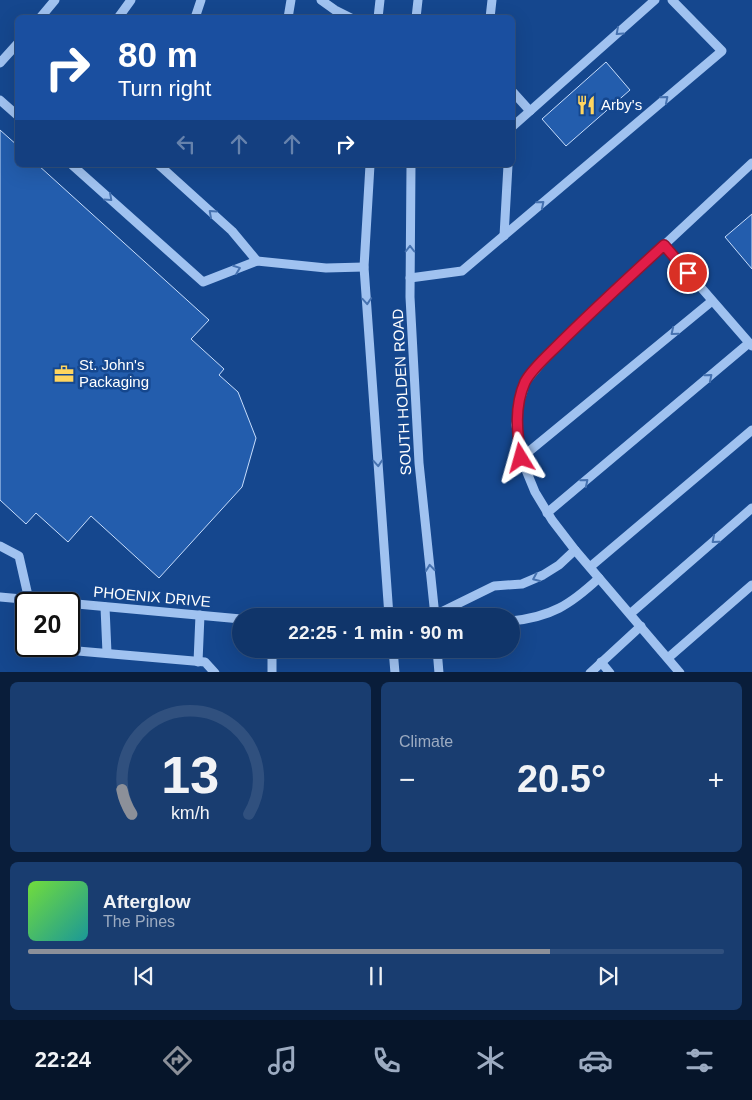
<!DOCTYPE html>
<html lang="en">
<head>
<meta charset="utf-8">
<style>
	:root { --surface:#10356a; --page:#193d70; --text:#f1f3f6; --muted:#9cabc1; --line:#30507e; --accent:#8c9099 }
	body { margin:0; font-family:Helvetica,sans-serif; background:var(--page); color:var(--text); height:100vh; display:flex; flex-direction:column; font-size:19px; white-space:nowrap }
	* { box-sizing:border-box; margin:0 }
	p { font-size:16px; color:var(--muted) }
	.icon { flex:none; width:28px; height:28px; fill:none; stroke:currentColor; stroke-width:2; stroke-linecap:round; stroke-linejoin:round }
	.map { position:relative; height:672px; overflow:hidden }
	.sheet { display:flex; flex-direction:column; gap:10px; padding:10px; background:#091d3a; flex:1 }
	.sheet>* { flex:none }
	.hud { position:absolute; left:15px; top:15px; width:500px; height:152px; border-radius:8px; box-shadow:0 5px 20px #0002,0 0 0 1px var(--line); background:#1a4fa0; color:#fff; overflow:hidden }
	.speed { position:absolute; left:15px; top:592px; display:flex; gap:10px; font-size:25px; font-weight:700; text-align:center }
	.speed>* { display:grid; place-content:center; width:65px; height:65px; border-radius:50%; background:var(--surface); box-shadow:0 5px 20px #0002,0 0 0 1px var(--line); line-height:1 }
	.speed .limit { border:2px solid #111; border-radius:8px; background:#fff; color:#111 }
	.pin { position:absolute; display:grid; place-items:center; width:42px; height:42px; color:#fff; margin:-21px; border:2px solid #fff; border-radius:50%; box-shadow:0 1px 5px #0007 }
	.me { position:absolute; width:55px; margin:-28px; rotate:352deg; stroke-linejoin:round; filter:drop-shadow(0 0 4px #0008) }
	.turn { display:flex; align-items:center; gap:18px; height:105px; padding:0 20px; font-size:22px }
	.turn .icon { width:65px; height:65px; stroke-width:2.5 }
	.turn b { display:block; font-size:35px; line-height:42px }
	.lanes { display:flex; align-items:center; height:48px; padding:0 20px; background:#0003; justify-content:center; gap:25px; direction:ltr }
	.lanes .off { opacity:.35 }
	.big { font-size:38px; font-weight:700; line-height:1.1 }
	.sheet .widget { flex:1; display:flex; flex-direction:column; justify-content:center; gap:8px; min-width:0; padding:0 18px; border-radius:8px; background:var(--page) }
	.sheet .dial { align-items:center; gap:0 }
	.dial svg { height:130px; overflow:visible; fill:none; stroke:var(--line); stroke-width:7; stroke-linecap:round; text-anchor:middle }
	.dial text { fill:var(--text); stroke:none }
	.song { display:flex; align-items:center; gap:15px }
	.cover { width:60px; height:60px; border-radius:8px; background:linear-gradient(135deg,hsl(100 70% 55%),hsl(180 70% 35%)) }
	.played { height:5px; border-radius:2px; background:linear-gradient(90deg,var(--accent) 75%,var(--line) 75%) }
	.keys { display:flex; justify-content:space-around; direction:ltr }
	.heat { display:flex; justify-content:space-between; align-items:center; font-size:28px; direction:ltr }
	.sheet .tiles { flex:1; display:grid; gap:10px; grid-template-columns:1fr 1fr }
	.widget:last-child { grid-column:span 2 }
	.trip { position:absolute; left:232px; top:608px; width:288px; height:50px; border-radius:25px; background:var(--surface); box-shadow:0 5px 20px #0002,0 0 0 1px var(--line); font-weight:700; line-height:50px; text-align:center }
	.dock { display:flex; height:80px; justify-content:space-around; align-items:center; background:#06152a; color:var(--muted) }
	.dock .icon { width:35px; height:35px }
	.dock .on { color:var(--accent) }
	.dock b { font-size:22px; color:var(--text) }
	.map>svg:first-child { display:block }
	.building { fill:#235dad; stroke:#c7ddfc }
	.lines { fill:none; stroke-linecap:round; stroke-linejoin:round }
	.minor { stroke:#a0c2f0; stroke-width:9 }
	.oneway { stroke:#4672b0 }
	.route-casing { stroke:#92132f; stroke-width:12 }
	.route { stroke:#e11d48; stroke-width:9 }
	.labels { text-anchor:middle; stroke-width:5; stroke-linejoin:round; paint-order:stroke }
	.poi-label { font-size:15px; fill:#fff; stroke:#15478e; text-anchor:start }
	.street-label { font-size:15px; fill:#fff; stroke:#15478e }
</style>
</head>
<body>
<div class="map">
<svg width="752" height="673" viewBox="0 0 752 673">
	<rect width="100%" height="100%" fill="#15478e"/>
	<!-- building -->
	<g class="building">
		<polygon points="606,62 630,90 566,146 542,119"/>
		<polygon points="0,130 18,146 18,165 38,165 209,320 191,339 224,369 219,375 238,392 256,438 242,487 159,578 91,516 68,542 36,513 26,524 0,500"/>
		<polygon points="752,214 752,269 725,237"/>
	</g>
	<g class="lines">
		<!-- minor -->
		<g class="minor">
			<polyline points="321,0 335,10 351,18"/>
			<polyline points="40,18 55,0"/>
			<polyline points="118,18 131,0"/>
			<polyline points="195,18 201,0"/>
			<polyline points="288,18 291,0"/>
			<polyline points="378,18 380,0"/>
			<polyline points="416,18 418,0"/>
			<polyline points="490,18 492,0"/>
			<polyline points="0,63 18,43"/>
			<polyline points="512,91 530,111"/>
			<polyline points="0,100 18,116"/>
			<polyline points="512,127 655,0"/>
			<polyline points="72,165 203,282 257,261 326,268 364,267"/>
			<polyline points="159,165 232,231 257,261"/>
			<polyline points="370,165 364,267 389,616"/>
			<polyline points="411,165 410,297 419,463 435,616"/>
			<polyline points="504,236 508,165"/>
			<polyline points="664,245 752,346"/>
			<polyline points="410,278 462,271 722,51 672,0"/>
			<polyline points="521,458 712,301"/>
			<polyline points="547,513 749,343"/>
			<polyline points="0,546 19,556 29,600"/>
			<polyline points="590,567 752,430"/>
			<polyline points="0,597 241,619"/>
			<polyline points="105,607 107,653"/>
			<polyline points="630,614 752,508"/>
			<polyline points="435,615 494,586 522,584 543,575 559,565 575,550"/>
			<polyline points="418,616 440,616"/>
			<path d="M511 621C551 617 570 605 599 578"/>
			<polyline points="43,646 43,648 205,662 215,673"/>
			<polyline points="272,649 272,673"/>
			<polyline points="393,649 395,673"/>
			<polyline points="437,649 439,673"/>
			<polyline points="668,658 752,585"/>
			<polyline points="198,662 200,615"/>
			<polyline points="601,662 610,673"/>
			<polyline points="590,673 641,626"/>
			<polyline points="680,673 575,550 552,520 535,492 521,458 516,425 519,404 526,381 543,361 572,331 752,163"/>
		</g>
	</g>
	<!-- one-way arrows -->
	<defs><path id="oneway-chevron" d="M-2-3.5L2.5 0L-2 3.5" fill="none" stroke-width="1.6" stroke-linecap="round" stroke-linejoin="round" transform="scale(1.25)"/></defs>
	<g class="oneway">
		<use href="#oneway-chevron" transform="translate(619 32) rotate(138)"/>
		<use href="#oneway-chevron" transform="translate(665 99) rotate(-40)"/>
		<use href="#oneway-chevron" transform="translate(109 198) rotate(42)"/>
		<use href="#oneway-chevron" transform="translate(541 204) rotate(-40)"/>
		<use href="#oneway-chevron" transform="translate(212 213) rotate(-138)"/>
		<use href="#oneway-chevron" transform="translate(410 249) rotate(-90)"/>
		<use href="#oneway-chevron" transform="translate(237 269) rotate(-21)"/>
		<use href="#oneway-chevron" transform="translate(367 301) rotate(86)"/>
		<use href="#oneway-chevron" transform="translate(674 332) rotate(141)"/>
		<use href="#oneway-chevron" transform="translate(709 377) rotate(-40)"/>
		<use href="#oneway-chevron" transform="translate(378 463) rotate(86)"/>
		<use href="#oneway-chevron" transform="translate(585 482) rotate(-40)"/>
		<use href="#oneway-chevron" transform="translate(715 540) rotate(139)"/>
		<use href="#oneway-chevron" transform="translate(430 568) rotate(-96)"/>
		<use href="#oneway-chevron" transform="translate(536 578) rotate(156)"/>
	</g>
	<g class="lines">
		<defs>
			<path id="route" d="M521 458C517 432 514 407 525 382 531 370 548 355 558 345 592 311 628 278 664 245L688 273"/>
		</defs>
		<!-- route casing -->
		<use href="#route" class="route-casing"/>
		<!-- route -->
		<use href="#route" class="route"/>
	</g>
	<!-- icons -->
	<defs>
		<symbol id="restaurant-bare" viewBox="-9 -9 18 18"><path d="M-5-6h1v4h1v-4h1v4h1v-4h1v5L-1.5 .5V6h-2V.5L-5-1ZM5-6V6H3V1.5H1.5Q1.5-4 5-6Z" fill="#ffd55f" stroke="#15478e" stroke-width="2.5" paint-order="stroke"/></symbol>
		<symbol id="office-bare" viewBox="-9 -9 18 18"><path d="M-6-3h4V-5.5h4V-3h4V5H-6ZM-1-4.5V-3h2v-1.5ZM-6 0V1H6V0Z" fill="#ffd55f" stroke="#15478e" stroke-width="2.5" paint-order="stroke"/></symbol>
	</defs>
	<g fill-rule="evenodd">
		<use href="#restaurant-bare" x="572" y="91" width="28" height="28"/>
		<use href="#office-bare" x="50" y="360" width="28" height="28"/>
	</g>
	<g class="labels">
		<!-- poi labels -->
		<g class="poi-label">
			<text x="601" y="110">Arby's</text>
			<text x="79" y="370">St. John's<tspan x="79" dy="17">Packaging</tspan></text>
		</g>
		<!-- street labels -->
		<g class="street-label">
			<text transform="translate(402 392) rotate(-93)" y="5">SOUTH HOLDEN ROAD</text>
			<text transform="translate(152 597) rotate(5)" y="5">PHOENIX DRIVE</text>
		</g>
	</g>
</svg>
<div class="speed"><div class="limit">20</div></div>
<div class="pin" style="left:688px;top:273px;background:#d93025"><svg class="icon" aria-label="arrive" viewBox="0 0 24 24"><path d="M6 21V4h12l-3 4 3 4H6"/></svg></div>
<svg class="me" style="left:521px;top:458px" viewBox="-20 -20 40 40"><path d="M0-17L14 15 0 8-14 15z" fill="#e11d48" stroke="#fff" stroke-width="4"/></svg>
<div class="trip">22:25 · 1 min · 90 m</div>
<div class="hud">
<div class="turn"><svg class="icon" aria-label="right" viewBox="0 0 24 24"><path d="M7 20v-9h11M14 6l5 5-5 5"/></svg><div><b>80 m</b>Turn right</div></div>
<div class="lanes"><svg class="icon off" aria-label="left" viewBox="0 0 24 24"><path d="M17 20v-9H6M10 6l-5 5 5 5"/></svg><svg class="icon off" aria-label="ahead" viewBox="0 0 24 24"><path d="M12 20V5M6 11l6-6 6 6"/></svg><svg class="icon off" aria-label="ahead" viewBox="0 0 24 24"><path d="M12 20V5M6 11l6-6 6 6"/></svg><svg class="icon" aria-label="right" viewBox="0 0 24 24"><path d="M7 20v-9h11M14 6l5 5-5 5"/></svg></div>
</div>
</div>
<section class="sheet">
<div class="tiles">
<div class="widget dial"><svg viewBox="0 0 100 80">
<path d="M14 69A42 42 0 1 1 86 69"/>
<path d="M14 69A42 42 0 0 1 8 54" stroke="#8c9099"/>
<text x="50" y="56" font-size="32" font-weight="700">13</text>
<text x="50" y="72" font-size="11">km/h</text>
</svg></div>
<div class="widget"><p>Climate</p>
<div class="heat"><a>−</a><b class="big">20.5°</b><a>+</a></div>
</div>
<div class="widget">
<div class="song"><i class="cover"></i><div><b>Afterglow</b><p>The Pines</p></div></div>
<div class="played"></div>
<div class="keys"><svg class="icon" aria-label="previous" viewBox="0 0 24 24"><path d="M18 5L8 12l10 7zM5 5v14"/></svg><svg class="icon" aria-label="pause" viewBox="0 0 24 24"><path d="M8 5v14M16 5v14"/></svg><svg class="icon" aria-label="next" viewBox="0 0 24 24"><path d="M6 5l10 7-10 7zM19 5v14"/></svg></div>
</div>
</div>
</section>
<nav class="dock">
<b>22:24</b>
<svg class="icon on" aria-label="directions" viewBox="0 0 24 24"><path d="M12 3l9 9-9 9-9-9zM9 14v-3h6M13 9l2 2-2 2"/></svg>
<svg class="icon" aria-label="music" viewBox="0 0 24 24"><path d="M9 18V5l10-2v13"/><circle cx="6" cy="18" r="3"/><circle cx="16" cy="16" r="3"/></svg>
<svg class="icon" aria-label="phone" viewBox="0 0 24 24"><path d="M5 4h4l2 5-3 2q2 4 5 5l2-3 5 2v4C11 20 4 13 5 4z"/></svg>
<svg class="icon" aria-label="climate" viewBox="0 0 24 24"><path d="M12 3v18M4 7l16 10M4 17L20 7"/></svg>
<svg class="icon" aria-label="car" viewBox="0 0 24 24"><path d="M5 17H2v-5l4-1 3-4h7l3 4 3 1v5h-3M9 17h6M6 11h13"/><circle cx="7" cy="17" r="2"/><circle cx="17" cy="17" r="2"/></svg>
<svg class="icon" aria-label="filters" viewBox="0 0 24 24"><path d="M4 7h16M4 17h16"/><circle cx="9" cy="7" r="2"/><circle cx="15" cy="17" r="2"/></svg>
</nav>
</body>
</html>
